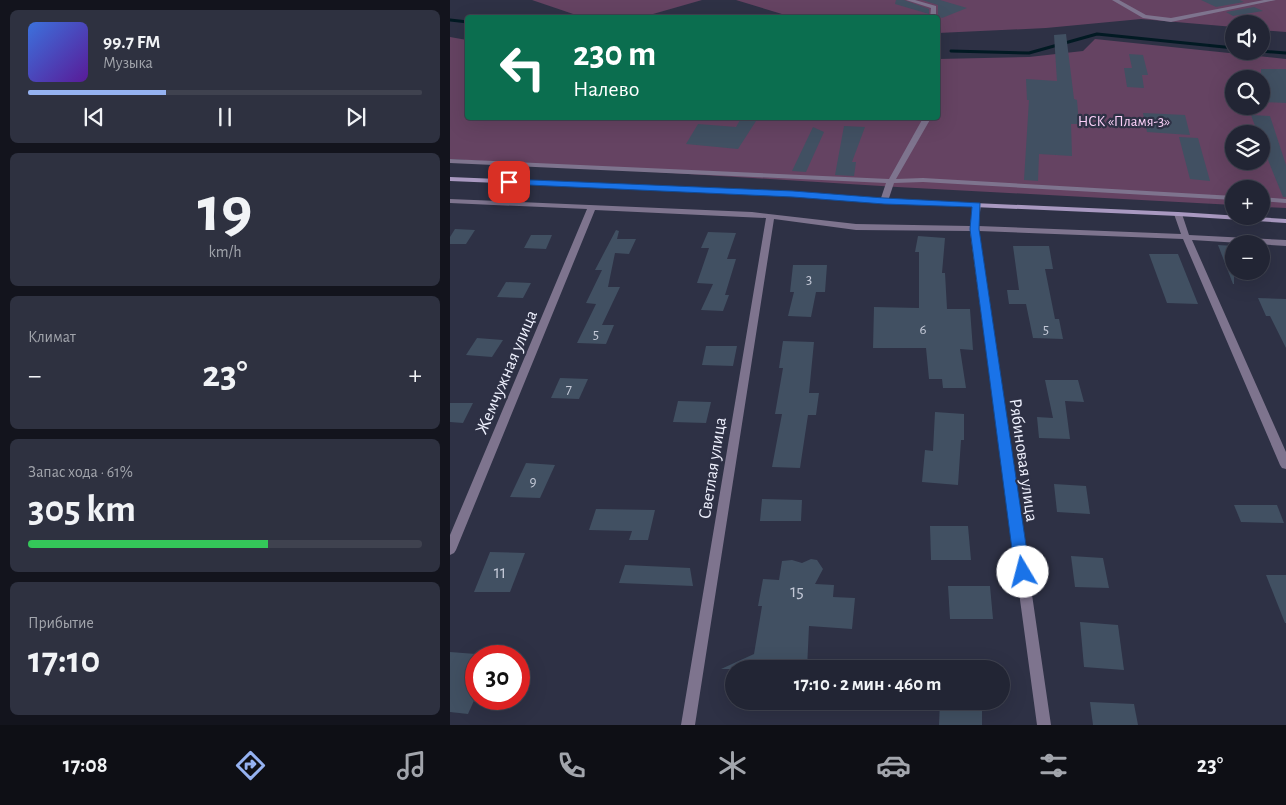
<!DOCTYPE html>
<html lang="ru">
<head>
<meta charset="utf-8">
<style>
	:root { --surface:#222534; --page:#2e3140; --text:#f1f3f6; --muted:#a2a5ac; --line:#3f424f; --accent:#95b2f1 }
	body { margin:0; font-family:"Alegreya Sans",sans-serif; background:var(--page); color:var(--text); height:100vh; display:flex; flex-direction:column; font-size:19px; white-space:nowrap }
	* { box-sizing:border-box; margin:0 }
	p { font-size:16px; color:var(--muted) }
	.icon { flex:none; width:28px; height:28px; fill:none; stroke:currentColor; stroke-width:2; stroke-linecap:round; stroke-linejoin:round }
	.map { position:relative; flex:1; overflow:hidden }
	.details { display:flex; flex-direction:column; gap:10px; padding:10px; background:#13141d; width:450px }
	.details>* { flex:none }
	.guide { position:absolute; left:15px; top:15px; width:475px; height:105px; border-radius:5px; box-shadow:0 5px 20px #0002,0 0 0 1px var(--line); background:#0b6e4f; color:#fff; overflow:hidden }
	.fabs { position:absolute; left:775px; top:15px; display:grid; gap:10px }
	.fabs a { display:grid; place-items:center; width:45px; height:45px; border-radius:50%; background:var(--surface); box-shadow:0 5px 20px #0002,0 0 0 1px var(--line); font-size:25px }
	.speed { position:absolute; left:15px; top:645px; display:flex; gap:10px; font-size:25px; font-weight:700; text-align:center }
	.speed>* { display:grid; place-content:center; width:65px; height:65px; border-radius:50%; background:var(--surface); box-shadow:0 5px 20px #0002,0 0 0 1px var(--line); line-height:1 }
	.speed .limit { border:8px solid #d22; background:#fff; color:#111 }
	.pin { position:absolute; display:grid; place-items:center; width:42px; height:42px; color:#fff; margin:-21px; border-radius:10px; box-shadow:0 2px 8px #0006 }
	.me { position:absolute; width:55px; margin:-28px; rotate:352deg; stroke-linejoin:round; filter:drop-shadow(0 0 4px #0008) }
	.turn { display:flex; align-items:center; gap:18px; height:105px; padding:0 25px; font-size:22px }
	.turn .icon { width:65px; height:65px; stroke-width:2.5 }
	.turn b { display:block; font-size:35px; line-height:42px }
	.big { font-size:38px; font-weight:700; line-height:1.1 }
	.details .widget { flex:1; display:flex; flex-direction:column; justify-content:center; gap:8px; min-width:0; padding:0 18px; border-radius:8px; background:var(--page) }
	.details .dial { align-items:center; gap:0 }
	.dial b { font-size:65px; line-height:1 }
	.song { display:flex; align-items:center; gap:15px }
	.cover { width:60px; height:60px; border-radius:8px; background:linear-gradient(135deg,hsl(220 70% 55%),hsl(270 70% 35%)) }
	.played { height:5px; border-radius:2px; background:linear-gradient(90deg,var(--accent) 35%,var(--line) 35%) }
	.keys { display:flex; justify-content:space-around; direction:ltr }
	.heat { display:flex; justify-content:space-between; align-items:center; font-size:28px; direction:ltr }
	.charge { height:8px; border-radius:4px; background:linear-gradient(90deg,#34c759 61%,var(--line) 0) }
	.trip { position:absolute; left:275px; top:660px; width:285px; height:50px; border-radius:25px; background:var(--surface); box-shadow:0 5px 20px #0002,0 0 0 1px var(--line); font-weight:700; line-height:50px; text-align:center }
	.menu { display:flex; height:80px; justify-content:space-around; align-items:center; background:#0e0f15; color:var(--muted) }
	.menu .icon { width:35px; height:35px }
	.menu .active { color:var(--accent) }
	.menu b { font-size:22px; color:var(--text) }
	main { display:flex; flex:1; min-height:0 }
	.map>svg:first-child { display:block }
	.green { fill:#654362; fill-rule:evenodd }
	.lines { fill:none; stroke-linecap:round; stroke-linejoin:round }
	.stream { stroke:#021a23; stroke-width:3 }
	.building { fill:#415062 }
	.street { fill:#7e748e; fill-rule:evenodd }
	.secondary { fill:#a999c1; fill-rule:evenodd }
	.route { fill:#1a73e8; stroke:#114b97 }
	.labels { text-anchor:middle; stroke-width:4.5; stroke-linejoin:round; paint-order:stroke }
	.far-park-label { font-size:15px; fill:#fdd1f9; stroke:#2e3145 }
	.number-label { font-size:15px; fill:#c4c9d7 }
	.street-label { font-size:18px; fill:#eff1fe; stroke:#2e3145 }
	.near-number-label { font-size:18px; fill:#c4c9d7 }
</style>
</head>
<body>
<main>
<section class="details">
<div class="widget">
<div class="song"><i class="cover"></i><div><b>99.7 FM</b><p>Музыка</p></div></div>
<div class="played"></div>
<div class="keys"><svg class="icon" aria-label="previous" viewBox="0 0 24 24"><path d="M18 5L8 12l10 7zM5 5v14"/></svg><svg class="icon" aria-label="pause" viewBox="0 0 24 24"><path d="M8 5v14M16 5v14"/></svg><svg class="icon" aria-label="next" viewBox="0 0 24 24"><path d="M6 5l10 7-10 7zM19 5v14"/></svg></div>
</div>
<div class="widget dial"><b>19</b><p>km/h</p></div>
<div class="widget"><p>Климат</p>
<div class="heat"><a>−</a><b class="big">23°</b><a>+</a></div>
</div>
<div class="widget"><p>Запас хода · 61%</p><b class="big">305 km</b><div class="charge"></div></div>
<div class="widget"><p>Прибытие</p><b class="big">17:10</b></div>
</section>
<div class="map">
<svg width="836" height="725" viewBox="0 0 836 725">
	<rect width="100%" height="100%" fill="#2e3145"/>
	<!-- green -->
	<g class="green">
		<polygon points="82,0 252,0 189,18 132,17"/>
		<polygon points="286,0 836,0 836,32 811,30 811,24 784,24 784,27 691,19 596,28 488,33 488,18 342,17"/>
		<path d="M0 37 17 40 18 118H488V59L579 57 633 51 645 39 836 59V208L811 207V189H784V205L447 187 0 159ZM784 79H811V106H784ZM784 134H811V161H784Z"/>
	</g>
	<g class="lines">
		<!-- stream -->
		<g class="stream">
			<polyline points="0,20 18,22"/>
			<polyline points="501,51 579,53 647,34 784,48"/>
			<polyline points="811,51 836,53"/>
		</g>
	</g>
	<!-- building -->
	<g class="building">
		<polygon points="446,0 454,0 479,9 479,14 445,4"/>
		<polygon points="472,0 490,0 517,8 492,18 488,16 488,5"/>
		<polygon points="751,0 790,0 794,2 766,7"/>
		<polygon points="804,7 813,11 783,16 776,12"/>
		<polygon points="616,34 624,99 627,100 629,124 621,124 622,156 589,154 588,181 574,180 579,100 577,100 576,79 607,81 604,35"/>
		<polygon points="679,54 693,55 698,75 692,75 694,88 677,87 674,68 682,68"/>
		<polygon points="811,69 836,69 836,103 811,102"/>
		<polygon points="693,113 735,115 740,135 697,132"/>
		<polygon points="801,115 820,116 836,165 836,197 833,197 816,155 811,155 811,134 808,134"/>
		<polygon points="290,120 306,121 288,149 236,144 248,124 286,127"/>
		<polygon points="394,126 415,127 402,162 406,162 404,176 385,175"/>
		<polygon points="363,127 374,132 356,172 342,171"/>
		<polygon points="729,137 748,138 760,181 740,179"/>
		<polygon points="5,229 25,230 16,244 0,244 0,237"/>
		<polygon points="166,230 169,231 167,239 186,239 179,254 165,253 158,287 170,287 152,325 164,325 156,344 127,343 146,304 136,303 152,270 145,270"/>
		<polygon points="258,232 286,233 277,259 286,259 275,295 279,295 273,311 251,310 263,284 247,283 259,248 251,248"/>
		<polygon points="81,235 102,235 96,249 74,248"/>
		<polygon points="468,236 495,238 492,273 495,273 497,309 520,309 523,350 510,349 516,388 493,388 492,379 479,379 476,348 423,348 424,307 469,308 469,252 465,252"/>
		<polygon points="768,245 784,246 784,284 783,284"/>
		<polygon points="563,246 599,246 603,269 595,269 605,319 609,319 613,339 583,338 576,304 559,304 557,290 569,290"/>
		<polygon points="699,254 728,254 748,304 717,303"/>
		<polygon points="343,265 377,265 375,292 366,292 361,317 338,316 344,292 340,292"/>
		<polygon points="56,282 81,283 73,298 47,297"/>
		<polygon points="808,298 836,299 836,348 820,316 816,316"/>
		<polygon points="27,338 53,340 42,357 16,355"/>
		<polygon points="333,341 364,342 359,393 369,393 366,415 358,415 350,468 322,467 332,414 325,414 333,368 329,368"/>
		<polygon points="256,346 287,346 283,366 252,365"/>
		<polygon points="110,378 138,379 129,399 101,398"/>
		<polygon points="595,380 628,380 634,402 615,401 620,439 589,438 587,417 603,418"/>
		<polygon points="228,401 261,402 256,423 223,422"/>
		<polygon points="0,403 23,403 13,423 0,422"/>
		<polygon points="485,412 514,414 514,440 511,440 508,485 472,482 475,450 483,451"/>
		<polygon points="76,463 105,465 90,498 60,497"/>
		<polygon points="604,484 636,486 640,514 607,512"/>
		<polygon points="312,499 352,500 351,521 310,521"/>
		<polygon points="784,505 827,505 834,523 791,522"/>
		<polygon points="146,509 205,510 198,540 179,540 182,531 139,530"/>
		<polygon points="480,526 518,526 521,560 481,560"/>
		<polygon points="40,552 75,553 60,592 24,592"/>
		<polygon points="621,556 653,558 659,588 625,587"/>
		<polygon points="361,559 367,560 373,569 365,584 384,585 383,597 405,598 402,629 359,626 357,669 271,669 304,654 312,606 308,606 313,579 329,580 332,561 342,560 352,563"/>
		<polygon points="175,565 240,568 243,586 169,583"/>
		<polygon points="816,575 836,575 836,623 835,623"/>
		<polygon points="498,586 540,586 543,619 500,619"/>
		<polygon points="630,622 668,625 674,670 634,667"/>
		<polygon points="0,652 26,654 26,696 18,714 0,712"/>
		<polygon points="490,701 532,701 532,725 489,725"/>
		<polygon points="640,702 684,704 688,725 643,725"/>
	</g>
	<g class="lines">
		<!-- street -->
		<g class="street">
			<polygon points="456,0 465,0 486,6 486,18 480,18 481,8"/>
			<polygon points="662,0 669,0 696,15 721,18 814,0 826,0 721,22 693,18"/>
			<polygon points="488,63 491,65 491,73 488,75"/>
			<polygon points="473,118 481,118 446,179 473,178 784,196 784,200 473,182 444,183 438,201 434,203 430,201 436,183 0,163 0,159 439,179"/>
			<polygon points="811,197 836,199 836,203 811,201"/>
			<polygon points="0,199 302,212 406,224 520,226 523,205 527,203 531,205 528,226 731,234 724,214 728,212 732,214 739,235 836,240 836,246 742,240 836,452 836,469 832,468 830,465 733,239 529,231 601,725 587,725 520,231 406,230 324,219 245,725 231,725 316,218 145,210 6,550 4,553 0,555 0,535 137,209 0,203"/>
		</g>
		<!-- secondary -->
		<polygon class="secondary" points="0,177 343,192 434,199 728,212 836,219 836,223 728,216 434,203 343,196 0,181"/>
	</g>
	<!-- route -->
	<polygon class="route" points="59,179 343,191 434,198 530,203 529,229 580,572 578,576 573,578 568,576 565,572 520,229 522,207 434,204 343,197 56,184 56,180"/>
	<g class="labels">
		<!-- far-park labels -->
		<g class="far-park-label">
			<text x="674" y="126">НСК «Пламя-3»</text>
		</g>
		<!-- number labels -->
		<g class="number-label">
			<text x="359" y="284">3</text>
			<text x="473" y="334">6</text>
			<text x="596" y="334">5</text>
			<text x="146" y="339">5</text>
			<text x="119" y="394">7</text>
			<text x="83" y="486">9</text>
		</g>
		<!-- street labels -->
		<g class="street-label">
			<text transform="translate(56 372) rotate(-67)" y="6">Жемчужная улица</text>
			<text transform="translate(574 460) rotate(82)" y="6">Рябиновая улица</text>
			<text transform="translate(262 468) rotate(-81)" y="6">Светлая улица</text>
		</g>
		<!-- near-number labels -->
		<g class="near-number-label">
			<text x="50" y="578">11</text>
			<text x="347" y="597">15</text>
		</g>
	</g>
</svg>
<div class="fabs">
<a><svg class="icon" aria-label="sound" viewBox="0 0 24 24"><path d="M4 9h4l5-4v14l-5-4H4zM17 9q2 3 0 6"/></svg></a>
<a><svg class="icon" aria-label="search" viewBox="0 0 24 24"><circle cx="10" cy="10" r="6"/><path d="M15 15l6 6"/></svg></a>
<a><svg class="icon" aria-label="layers" viewBox="0 0 24 24"><path d="M12 4l9 5-9 5-9-5zM3 14l9 5 9-5"/></svg></a>
<a>+</a>
<a>−</a>
</div>
<div class="speed"><div class="limit">30</div></div>
<div class="pin" style="left:59px;top:182px;background:#d93025"><svg class="icon" aria-label="arrive" viewBox="0 0 24 24"><path d="M6 21V4h12l-3 4 3 4H6"/></svg></div>
<svg class="me" style="left:573px;top:572px" viewBox="-20 -20 40 40"><circle r="19" fill="#fff"/><path d="M0-13L10 11 0 6-10 11z" fill="#1a73e8"/></svg>
<div class="trip">17:10 · 2 мин · 460 m</div>
<div class="guide">
<div class="turn"><svg class="icon" aria-label="left" viewBox="0 0 24 24"><path d="M17 20v-9H6M10 6l-5 5 5 5"/></svg><div><b>230 m</b>Налево</div></div>
</div>
</div>
</main>
<nav class="menu">
<b>17:08</b>
<svg class="icon active" aria-label="directions" viewBox="0 0 24 24"><path d="M12 3l9 9-9 9-9-9zM9 14v-3h6M13 9l2 2-2 2"/></svg>
<svg class="icon" aria-label="music" viewBox="0 0 24 24"><path d="M9 18V5l10-2v13"/><circle cx="6" cy="18" r="3"/><circle cx="16" cy="16" r="3"/></svg>
<svg class="icon" aria-label="phone" viewBox="0 0 24 24"><path d="M5 4h4l2 5-3 2q2 4 5 5l2-3 5 2v4C11 20 4 13 5 4z"/></svg>
<svg class="icon" aria-label="climate" viewBox="0 0 24 24"><path d="M12 3v18M4 7l16 10M4 17L20 7"/></svg>
<svg class="icon" aria-label="car" viewBox="0 0 24 24"><path d="M5 17H2v-5l4-1 3-4h7l3 4 3 1v5h-3M9 17h6M6 11h13"/><circle cx="7" cy="17" r="2"/><circle cx="17" cy="17" r="2"/></svg>
<svg class="icon" aria-label="filters" viewBox="0 0 24 24"><path d="M4 7h16M4 17h16"/><circle cx="9" cy="7" r="2"/><circle cx="15" cy="17" r="2"/></svg>
<b>23°</b>
</nav>
</body>
</html>
